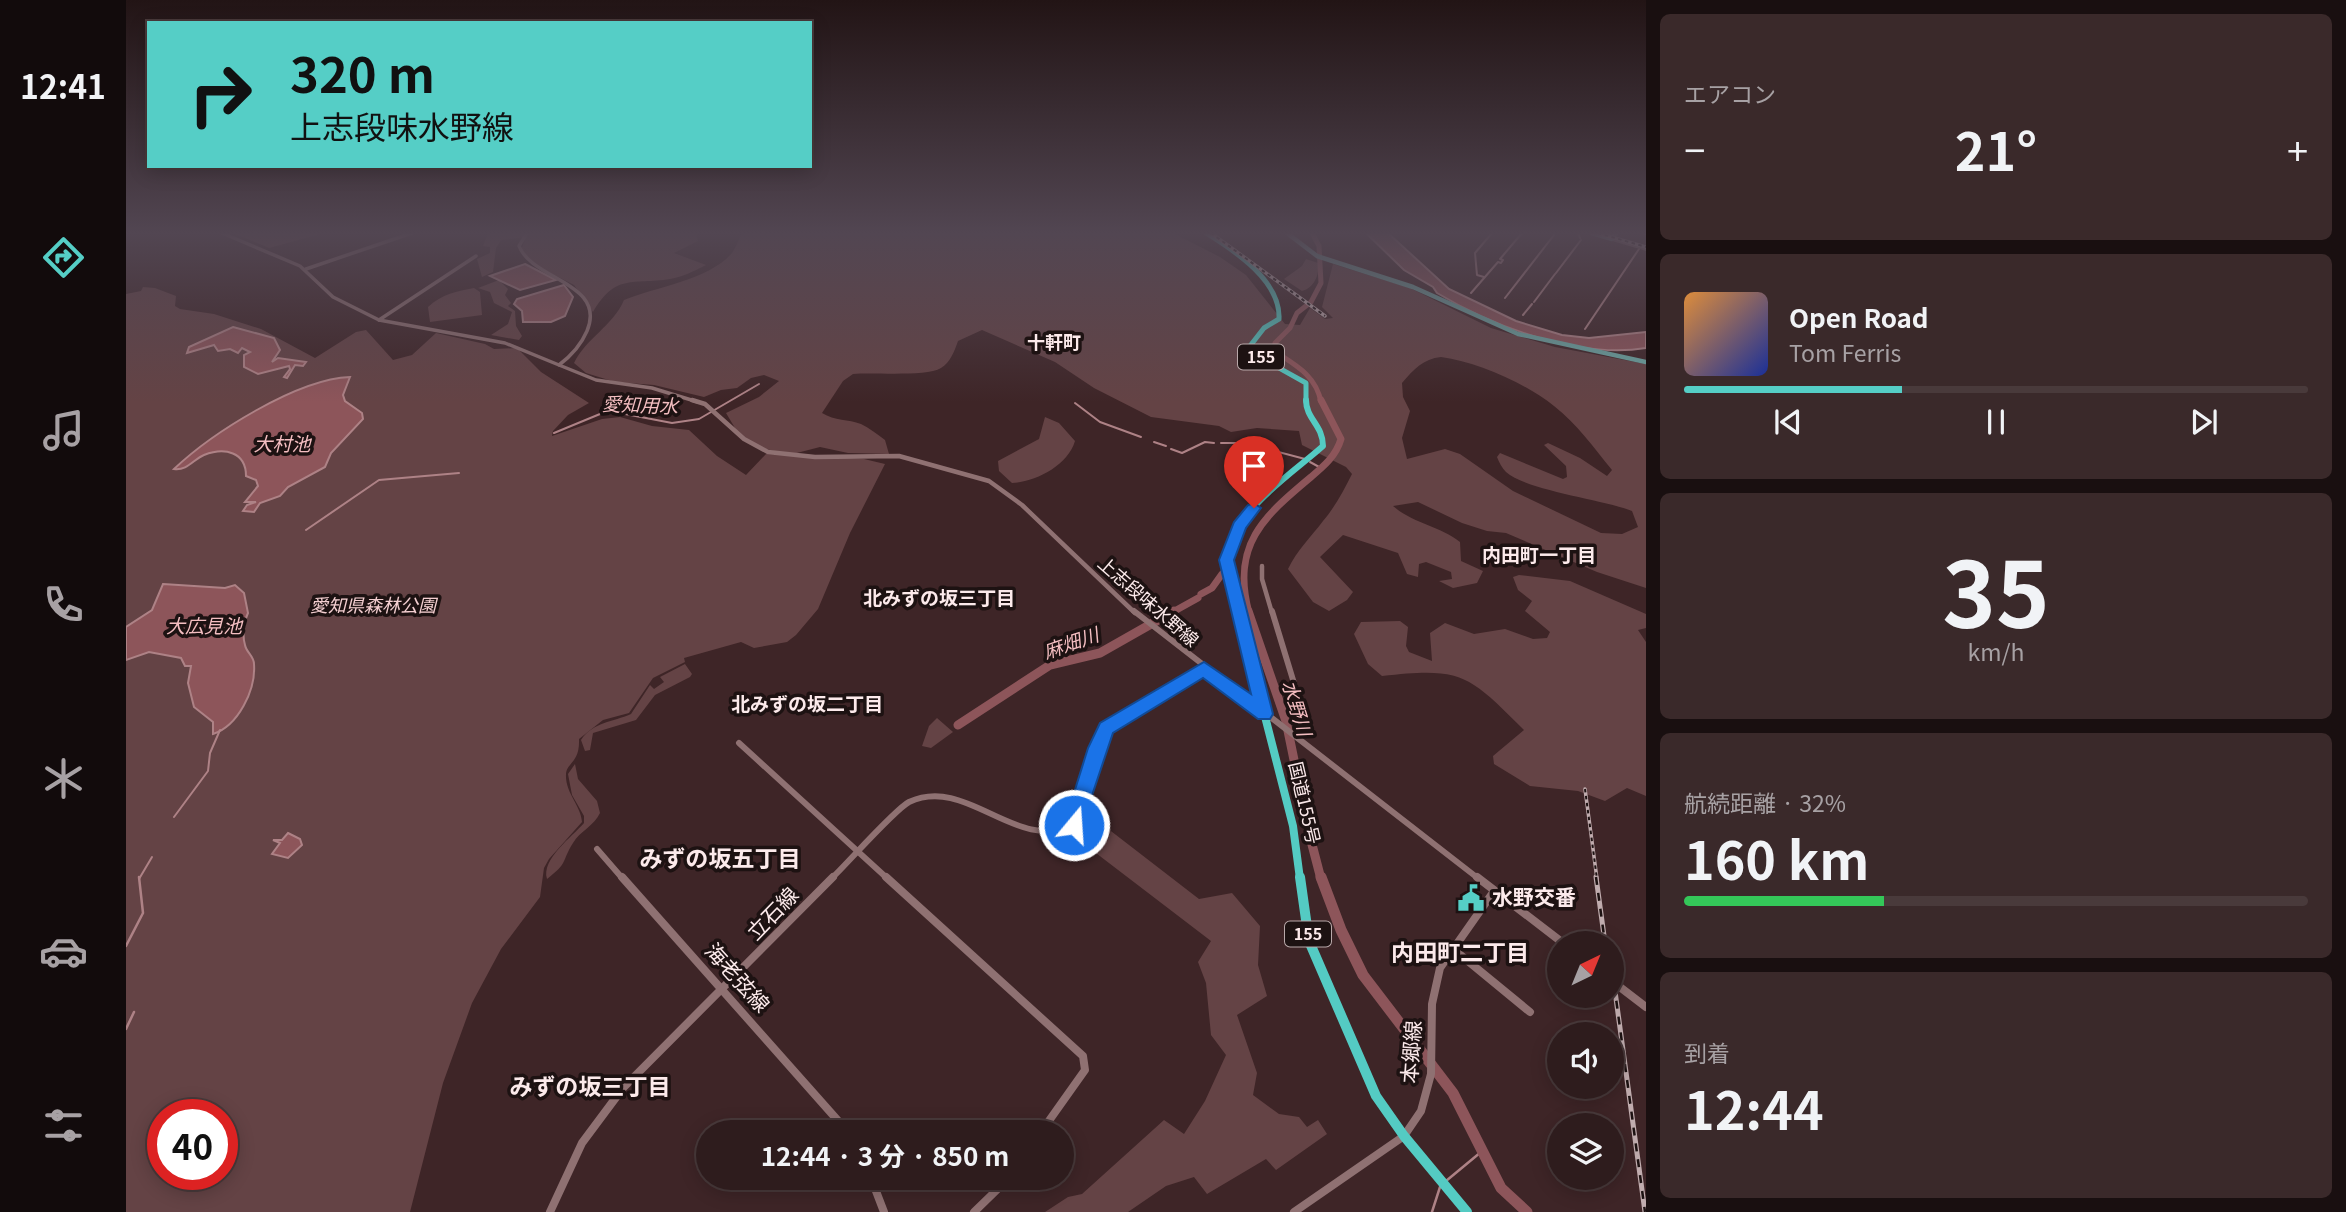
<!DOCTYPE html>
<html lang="ja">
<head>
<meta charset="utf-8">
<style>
	:root { --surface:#2e1c1d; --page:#3a292a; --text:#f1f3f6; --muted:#a7a1a4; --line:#493a3b; --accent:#55cec6 }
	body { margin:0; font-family:Georgia,"Noto Sans JP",serif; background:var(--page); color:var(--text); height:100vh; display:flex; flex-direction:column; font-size:26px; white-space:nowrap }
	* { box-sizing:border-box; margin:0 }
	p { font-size:23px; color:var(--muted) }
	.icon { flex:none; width:38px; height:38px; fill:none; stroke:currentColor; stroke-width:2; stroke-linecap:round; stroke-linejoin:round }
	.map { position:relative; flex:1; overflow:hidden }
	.panel { display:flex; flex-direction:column; gap:14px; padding:14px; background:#190f10; width:700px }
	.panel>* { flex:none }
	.guide { position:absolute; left:21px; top:21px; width:665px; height:147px; border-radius:0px; box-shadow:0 4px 18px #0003,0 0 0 2px var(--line); background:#55cec6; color:#111; overflow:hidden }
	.needle { width:46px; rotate:43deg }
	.fabs { position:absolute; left:1421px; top:931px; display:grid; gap:14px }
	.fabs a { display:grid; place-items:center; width:77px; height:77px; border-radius:50%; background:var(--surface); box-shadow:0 4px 18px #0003,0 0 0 2px var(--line); font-size:35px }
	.speed { position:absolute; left:21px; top:1099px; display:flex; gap:14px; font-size:35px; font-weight:700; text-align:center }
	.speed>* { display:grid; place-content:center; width:91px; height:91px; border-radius:50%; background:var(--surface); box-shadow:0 4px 18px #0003,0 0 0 2px var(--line); line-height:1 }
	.speed .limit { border:10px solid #d22; background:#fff; color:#111 }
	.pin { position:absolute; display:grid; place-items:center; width:60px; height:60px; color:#fff; margin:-72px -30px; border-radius:50% 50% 50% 0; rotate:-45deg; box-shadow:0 0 7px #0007 }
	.pin .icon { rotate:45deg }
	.me { position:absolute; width:77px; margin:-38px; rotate:18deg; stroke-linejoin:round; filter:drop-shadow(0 0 5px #0008) }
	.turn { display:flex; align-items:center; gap:24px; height:147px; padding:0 28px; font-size:32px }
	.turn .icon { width:91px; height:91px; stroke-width:2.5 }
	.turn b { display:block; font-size:49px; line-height:60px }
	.big { font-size:52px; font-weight:700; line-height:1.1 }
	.panel .widget { flex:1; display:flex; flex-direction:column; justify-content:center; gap:10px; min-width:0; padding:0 24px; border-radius:10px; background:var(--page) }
	.panel .dial { align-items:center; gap:0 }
	.dial b { font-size:91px; line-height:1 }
	.song { display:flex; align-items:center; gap:21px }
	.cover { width:84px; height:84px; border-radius:10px; background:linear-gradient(135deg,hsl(30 70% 55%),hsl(230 70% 35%)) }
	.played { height:7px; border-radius:4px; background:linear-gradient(90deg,var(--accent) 35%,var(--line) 35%) }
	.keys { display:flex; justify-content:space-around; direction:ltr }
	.heat { display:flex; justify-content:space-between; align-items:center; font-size:38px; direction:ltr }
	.charge { height:10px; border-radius:5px; background:linear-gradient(90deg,#34c759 32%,var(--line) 0) }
	.trip { position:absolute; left:570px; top:1120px; width:378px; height:70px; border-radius:35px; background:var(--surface); box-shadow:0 4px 18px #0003,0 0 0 2px var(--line); font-weight:700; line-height:70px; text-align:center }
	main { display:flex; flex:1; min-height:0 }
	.dock { display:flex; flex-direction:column; width:126px; justify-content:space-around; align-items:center; background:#120b0c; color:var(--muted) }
	.dock .icon { width:49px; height:49px }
	.dock .active { color:var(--accent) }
	.dock b { font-size:32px; color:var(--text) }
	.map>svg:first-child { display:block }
	.green { fill:#644345; fill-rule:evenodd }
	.water { fill:#8d555a; stroke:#ae8286; stroke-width:2 }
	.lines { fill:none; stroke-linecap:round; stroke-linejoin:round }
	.stream-far1 { stroke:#ae8286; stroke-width:2 }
	.stream { stroke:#ae8286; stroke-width:2.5 }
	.river-far3 { stroke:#8d555a; stroke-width:5 }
	.river-far2 { stroke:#8d555a; stroke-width:7 }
	.river-far1 { stroke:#8d555a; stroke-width:9 }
	.river { stroke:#8d555a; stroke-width:11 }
	.secondary-far3 { stroke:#8f7172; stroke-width:3.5 }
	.secondary-far2 { stroke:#8f7172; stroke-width:4.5 }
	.secondary-far1 { stroke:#8f7172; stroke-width:6 }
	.secondary { stroke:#8f7172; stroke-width:8 }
	.primary { stroke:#6ca7a3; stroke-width:4.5 }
	.highway-far3 { stroke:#54cbc3; stroke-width:5 }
	.highway-far2 { stroke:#54cbc3; stroke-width:6 }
	.highway-far1 { stroke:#54cbc3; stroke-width:8 }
	.highway { stroke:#54cbc3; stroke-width:10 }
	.rail-far1-casing { stroke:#c0acae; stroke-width:3.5 }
	.rail-casing { stroke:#c0acae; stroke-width:5 }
	.rail-far1 { stroke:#1d1212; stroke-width:2; stroke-dasharray:3.5; stroke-linecap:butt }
	.rail { stroke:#1d1212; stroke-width:2.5; stroke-dasharray:8; stroke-linecap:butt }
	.route { fill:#1a73e8; stroke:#114b97; stroke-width:2 }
	.labels { text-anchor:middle; stroke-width:7; stroke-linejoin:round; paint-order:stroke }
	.shield { fill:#1d1212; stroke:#b9a9aa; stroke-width:2 }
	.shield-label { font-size:16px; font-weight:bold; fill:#fceaeb }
	.far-quarter-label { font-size:18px; font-weight:bold; fill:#fceaeb; stroke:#1d1212 }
	.street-label { font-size:18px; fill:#fceaeb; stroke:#1d1212 }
	.park-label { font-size:18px; font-style:italic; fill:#f4cfd1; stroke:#1d1212 }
	.water-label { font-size:19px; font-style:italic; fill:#f4bec1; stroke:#1d1212 }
	.neighbourhood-label { font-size:19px; font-weight:bold; fill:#fceaeb; stroke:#1d1212 }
	.near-poi-label { font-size:21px; font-weight:bold; fill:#fceaeb; stroke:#1d1212; text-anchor:start }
	.near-street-label { font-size:21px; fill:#fceaeb; stroke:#1d1212 }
	.near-neighbourhood-label { font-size:23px; font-weight:bold; fill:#fceaeb; stroke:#1d1212 }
</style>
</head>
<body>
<main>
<nav class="dock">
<b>12:41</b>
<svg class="icon active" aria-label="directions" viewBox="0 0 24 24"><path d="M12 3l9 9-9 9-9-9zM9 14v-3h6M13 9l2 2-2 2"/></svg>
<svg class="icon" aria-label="music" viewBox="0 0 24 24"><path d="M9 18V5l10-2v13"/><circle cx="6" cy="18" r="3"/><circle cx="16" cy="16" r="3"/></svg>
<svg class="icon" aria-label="phone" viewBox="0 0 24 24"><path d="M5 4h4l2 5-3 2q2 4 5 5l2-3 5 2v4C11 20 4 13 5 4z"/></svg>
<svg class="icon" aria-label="climate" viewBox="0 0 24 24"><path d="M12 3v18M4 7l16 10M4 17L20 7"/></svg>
<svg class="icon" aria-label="car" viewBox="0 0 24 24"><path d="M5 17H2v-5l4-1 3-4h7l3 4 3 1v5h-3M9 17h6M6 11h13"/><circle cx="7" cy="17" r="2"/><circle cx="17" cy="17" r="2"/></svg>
<svg class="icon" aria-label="filters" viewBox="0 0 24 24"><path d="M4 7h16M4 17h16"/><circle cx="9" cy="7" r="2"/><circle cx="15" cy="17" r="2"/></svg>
</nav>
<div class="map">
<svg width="1520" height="1212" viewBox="0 0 1520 1212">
	<rect width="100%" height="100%" fill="#3e2527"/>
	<!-- green -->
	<g class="green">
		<polygon points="107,233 198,233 143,248"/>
		<path d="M362 233H570L572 241 548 253 580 265C568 271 557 277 544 279 506 285 490 273 467 312L448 285 405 263 395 250 400 237 375 240 370 248 367 272 356 277 351 259 364 253V247L357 246Z"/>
		<path d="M616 233H1047L1094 257 1120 275 1159 324 1174 325 1184 308 1199 319 1207 318 1196 307 1207 264 1284 288 1365 328 1429 347 1520 364V588L1471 572 1380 533 1361 531 1336 523 1292 502 1267 506C1288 524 1314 526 1334 542L1335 561 1357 571 1351 583 1327 588 1313 581 1326 579 1325 572 1300 562 1293 564 1292 577 1281 574 1272 553 1217 535 1194 557 1227 592 1221 600 1203 611 1187 602 1162 569C1171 550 1185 537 1197 521 1209 507 1218 490 1226 474L1220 467 1176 445 1173 431 1131 428 1105 432 1093 426 1025 417 968 388 929 362 856 330 832 341C829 350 824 363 815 368 800 377 747 372 727 374L717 381 696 413C709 421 722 419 735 424 743 428 751 434 759 440L763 454 722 453 694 447 663 455 628 446 612 433 600 413 633 397 653 381 638 375 625 378 611 388 595 390 578 397 528 385 489 382 460 373 448 363C460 338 487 326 498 300 529 287 583 280 606 253 610 247 613 239 616 233ZM1315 357C1352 362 1399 383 1428 406 1451 424 1468 448 1486 470L1481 476 1454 458 1422 443 1418 445 1440 466 1441 477 1437 479 1374 453 1371 457C1373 462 1376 468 1380 472 1402 491 1476 499 1506 511L1512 527 1496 534 1475 533 1387 491 1334 454 1319 449 1281 459 1276 438 1284 411 1277 397 1276 383C1288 369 1297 359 1315 357Z"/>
		<path d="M1180 259 1192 263C1194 274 1188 288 1176 291L1158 279 1176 266Z"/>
		<polygon points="373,280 382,289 379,295 385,303 382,306 389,311 390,326 396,336 393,340 365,335 382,324 386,312 368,303 364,292 352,288"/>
		<path d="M17 287 29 288 50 296 49 306 54 309 88 314 135 329 189 358 230 332 240 330 267 360 286 355 310 333 359 344 368 349 391 348 415 372 463 403 442 415 427 431 426 436 476 419 494 417 526 426 563 430 591 456 620 475 640 454 738 459 759 464 724 533 692 609 670 635 661 642 628 648 615 642 558 658 559 662 527 678 503 713 477 720 453 739C454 763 441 762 440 774 439 793 455 805 456 822L423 859 418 868 414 897 375 949 346 1003 317 1083 284 1212H0V294L15 291ZM37 1115H96V1174H37Z"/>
		<path d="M348 288 354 292 356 315 304 322 302 307C316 294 331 291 348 288Z"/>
		<path d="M919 417 933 423 949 441C942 465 910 482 886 483L873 471 872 461 913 439Z"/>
		<path d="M1393 575 1444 581 1520 614V628L1512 630 1520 642V796L1501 788 1479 801 1452 791 1404 786 1368 764 1367 756 1398 730C1342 674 1336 667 1256 676L1242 664 1228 634 1235 622 1274 621 1282 627 1280 646 1283 652 1306 661 1304 633 1319 623 1348 634 1379 629 1407 639 1421 638 1424 632 1399 611 1406 601 1392 590 1387 577Z"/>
		<path d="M559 664 566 674 564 677 529 695 510 720 467 733 464 750 459 751 455 740C467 722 487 722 505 714L524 685 528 689 538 682 534 677Z"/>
		<polygon points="811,718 827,732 805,748 796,746 803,726"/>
		<path d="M449 764 452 779 471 801 474 813C468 826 454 831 447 843 435 862 443 862 421 879 415 859 446 837 458 823V816L446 795 442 774Z"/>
		<polygon points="961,820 981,828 1073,899 1106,893 1134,926 1132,965 1141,996 1111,1015 1131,1073 1127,1095 1153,1114 1173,1117 1181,1127 1192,1120 1201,1134 1150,1170 1140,1159 1081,1194 1068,1177 1040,1186 1002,1212 919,1212 942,1197 956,1194 1038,1120 1058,1134 1079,1101 1100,1055 1085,1035 1080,983 1072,962 1085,941 945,834"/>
	</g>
	<!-- water -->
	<g class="water">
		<path d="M1240 233H1262L1323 289 1390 321 1436 335 1463 338 1520 332V348C1453 359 1368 327 1311 293L1307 287 1278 270Z"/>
		<polygon points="399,264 430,280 394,290 364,276"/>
		<polygon points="438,285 447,297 439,316 425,322 397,322 396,311 388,304 391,299"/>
		<polygon points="107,327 148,338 154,350 146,362 152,358 180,362 177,366 169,365 161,378 158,377 164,369 163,366 132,374 118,367 118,355 124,352 116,348 112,353 104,349 92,351 88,345 61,353 63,347"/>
		<path d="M224 377 217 395 219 401 236 413 237 419 205 453 199 467 162 487 154 496 134 503 128 512 117 511 121 505 130 502H119L132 486 130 480 120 476C120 452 99 447 78 455 68 459 61 471 48 469 86 433 171 379 224 377Z"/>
		<path d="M37 584 99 588 109 585 118 593 122 613C118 621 116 635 119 645 120 652 128 656 128 664 130 690 112 726 87 734V722L68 707 62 683 65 666H59L55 658 23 652 0 660V627L26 610Z"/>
		<polygon points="162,833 174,839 176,845 162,858 146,854 154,843 147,840 156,840"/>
	</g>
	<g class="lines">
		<!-- stream-far1 -->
		<g class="stream-far1">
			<polyline points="1452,233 1454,238"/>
			<polyline points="1516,233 1520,234"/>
			<polyline points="1430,273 1455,240"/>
			<polyline points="1358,277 1351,275 1349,253 1366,233"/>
			<polyline points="1345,293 1372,262 1375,263 1377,260 1374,259 1396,233"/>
			<polyline points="1379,298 1428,235"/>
			<polyline points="1408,302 1429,274"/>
			<polyline points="1397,315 1406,304"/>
			<polyline points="1459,329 1513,249"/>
			<polyline points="949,403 974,422 1015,437"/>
			<polyline points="428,433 474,414 494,413 546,423 573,419 633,384"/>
			<polyline points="1028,442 1040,446"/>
			<polyline points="1095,443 1119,443 1179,459"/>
			<polyline points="1045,449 1056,453 1079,442 1088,443"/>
			<polyline points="1184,462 1195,468"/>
			<polyline points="180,530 253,480 333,473"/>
			<polyline points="48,817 82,771 84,753 94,730"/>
			<polyline points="13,879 26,857"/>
		</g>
		<!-- stream -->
		<g class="stream">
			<polyline points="0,946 17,913 13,877"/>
			<polyline points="0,1029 8,1012"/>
			<polyline points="1320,1181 1355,1152"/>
			<polyline points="1306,1212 1314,1187"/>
		</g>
		<!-- river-far3 -->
		<path class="river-far3" d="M1186 233 1193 246 1195 283 1185 302 1171 313 1164 328 1149 343 1148 351C1169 365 1190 375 1195 402"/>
		<!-- river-far2 -->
		<g class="river-far2">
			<polyline points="1075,594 1086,588 1096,574"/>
			<polyline points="1045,613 1072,598"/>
			<path d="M1123 613C1105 545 1137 517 1185 477 1198 466 1210 456 1215 439L1195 400"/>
		</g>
		<!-- river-far1 -->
		<g class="river-far1">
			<polyline points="1122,611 1160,721 1183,833 1195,879"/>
			<polyline points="832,725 924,665 974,653 1048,611"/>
		</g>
		<!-- river -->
		<polyline class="river" points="1195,877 1215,930 1237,975 1327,1093 1375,1188 1401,1212"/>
		<!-- secondary-far3 -->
		<g class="secondary-far3">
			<path d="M96 233 174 266 207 297 253 320 379 343 433 365C445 356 455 345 461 331 481 283 406 280 393 246L401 233"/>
			<polyline points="1486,239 1520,249"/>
			<polyline points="180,269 286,233"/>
			<polyline points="253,320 350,256"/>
			<polyline points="433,365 470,380 526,388 572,402"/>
		</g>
		<!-- secondary-far2 -->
		<g class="secondary-far2">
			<polyline points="566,400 579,404 618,439 642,452 689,457 773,456 863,481 896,505 1009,613"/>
			<polyline points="1136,566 1136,579 1146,613"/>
		</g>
		<!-- secondary-far1 -->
		<g class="secondary-far1">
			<polyline points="1008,611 1353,879"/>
			<polyline points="1146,611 1171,693"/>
			<polyline points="613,743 762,879"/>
			<polyline points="471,849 497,879"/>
			<path d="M705 879C721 864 768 810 783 802 841 775 889 853 948 825L980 728 1078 669"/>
		</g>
		<!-- secondary -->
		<g class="secondary">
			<polyline points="496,877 722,1132"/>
			<polyline points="760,877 957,1056 959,1070 915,1132"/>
			<polyline points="1351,877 1437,943"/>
			<polyline points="1326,948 1404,1012"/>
			<polyline points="1486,981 1520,1007"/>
			<polyline points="745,1178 758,1212"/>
			<polyline points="424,1212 456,1143 497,1088 707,877"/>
			<polyline points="848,1212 883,1178"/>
			<polyline points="1168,1212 1278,1136 1295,1111 1305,1074 1306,1004 1314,968 1368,891"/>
		</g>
		<!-- primary -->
		<g class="primary">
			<polyline points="1161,233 1191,256 1287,287 1392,334 1520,362"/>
			<polyline points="1466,233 1486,239 1490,233"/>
		</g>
		<!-- highway-far3 -->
		<path class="highway-far3" d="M1080 233C1109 251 1155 281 1153 319L1138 328 1124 346 1135 358 1180 383V402"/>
		<!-- highway-far2 -->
		<path class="highway-far2" d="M1112 613C1109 599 1101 581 1101 566 1103 513 1161 478 1197 446 1197 425 1180 419 1180 400"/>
		<!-- highway-far1 -->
		<polyline class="highway-far1" points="1112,611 1167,826 1174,879"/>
		<!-- highway -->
		<polyline class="highway" points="1174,877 1183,941 1250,1096 1278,1136 1341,1212"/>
		<defs>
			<g id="rail-far1">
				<polyline points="1085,233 1199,316"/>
				<polyline points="1472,233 1520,247"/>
				<polyline points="1459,789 1471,879"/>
			</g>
			<g id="rail">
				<polyline points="1470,877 1479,943"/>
				<polyline points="1486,969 1519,1212"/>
			</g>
		</defs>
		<!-- rail-far1 casing -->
		<use href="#rail-far1" class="rail-far1-casing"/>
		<!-- rail casing -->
		<use href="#rail" class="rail-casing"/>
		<!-- rail-far1 -->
		<use href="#rail-far1" class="rail-far1"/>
		<!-- rail -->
		<use href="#rail" class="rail"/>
	</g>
	<!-- sky -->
	<linearGradient id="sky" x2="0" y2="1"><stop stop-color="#221415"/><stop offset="0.58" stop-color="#524652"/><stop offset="1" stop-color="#524652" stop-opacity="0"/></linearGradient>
	<rect width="1520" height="402" fill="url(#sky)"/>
	<!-- route -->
	<polygon class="route" points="1128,503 1135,508 1120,528 1108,560 1147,714 1144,719 1132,719 1077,678 987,733 954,831 948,834 941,831 938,825 962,748 974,723 1078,662 1125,694 1093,560 1108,522 1122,505"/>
	<!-- icons -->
	<defs>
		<symbol id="civic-bare" viewBox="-9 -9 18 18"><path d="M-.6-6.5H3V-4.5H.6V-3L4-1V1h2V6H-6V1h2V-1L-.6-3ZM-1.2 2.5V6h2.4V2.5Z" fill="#55cec6" stroke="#1d1212" stroke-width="2.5" paint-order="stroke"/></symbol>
	</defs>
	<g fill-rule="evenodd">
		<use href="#civic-bare" x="1326" y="879" width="38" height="38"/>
	</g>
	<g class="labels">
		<!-- shield labels -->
		<g class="shield">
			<rect x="1112" y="344.5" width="46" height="25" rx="5"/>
			<rect x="1159" y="921.5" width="46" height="25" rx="5"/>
		</g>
		<g class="shield-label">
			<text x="1135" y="363">155</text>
			<text x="1182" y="940">155</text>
		</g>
		<!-- far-quarter labels -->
		<g class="far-quarter-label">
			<text x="928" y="349">十軒町</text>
		</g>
		<!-- street labels -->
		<g class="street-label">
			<text transform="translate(1022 602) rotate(41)" y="6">上志段味水野線</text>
			<text transform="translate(1178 803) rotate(77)" y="6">国道155号</text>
		</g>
		<!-- park labels -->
		<g class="park-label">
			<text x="247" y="612">愛知県森林公園</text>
		</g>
		<!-- water labels -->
		<g class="water-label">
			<text transform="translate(514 405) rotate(2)" y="7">愛知用水</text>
			<text x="156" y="451">大村池</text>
			<text x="78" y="633">大広見池</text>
			<text transform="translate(945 643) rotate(-19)" y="7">麻畑川</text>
			<text transform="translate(1171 708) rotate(73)" y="7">水野川</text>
		</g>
		<!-- neighbourhood labels -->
		<g class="neighbourhood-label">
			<text x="1413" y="562">内田町一丁目</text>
			<text x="813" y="605">北みずの坂三丁目</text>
			<text x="681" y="711">北みずの坂二丁目</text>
		</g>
		<!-- near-poi labels -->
		<g class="near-poi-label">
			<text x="1366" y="905">水野交番</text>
		</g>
		<!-- near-street labels -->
		<g class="near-street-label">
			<text transform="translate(647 914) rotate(-46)" y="7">立石線</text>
			<text transform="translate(611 978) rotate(48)" y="7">海老弦線</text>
			<text transform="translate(1286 1052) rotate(-86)" y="7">本郷線</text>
		</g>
		<!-- near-neighbourhood labels -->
		<g class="near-neighbourhood-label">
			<text x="594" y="867">みずの坂五丁目</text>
			<text x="1334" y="961">内田町二丁目</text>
			<text x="464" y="1095">みずの坂三丁目</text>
		</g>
	</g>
</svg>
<div class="fabs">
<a><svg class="needle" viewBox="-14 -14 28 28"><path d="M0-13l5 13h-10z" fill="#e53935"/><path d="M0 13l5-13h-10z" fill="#a7a1a4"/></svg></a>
<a><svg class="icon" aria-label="sound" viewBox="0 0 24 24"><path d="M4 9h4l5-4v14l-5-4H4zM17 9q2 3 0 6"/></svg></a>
<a><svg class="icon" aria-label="layers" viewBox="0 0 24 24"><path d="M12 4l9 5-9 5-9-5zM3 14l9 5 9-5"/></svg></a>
</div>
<div class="speed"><div class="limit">40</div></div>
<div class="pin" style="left:1128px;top:508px;background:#d93025"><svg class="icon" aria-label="arrive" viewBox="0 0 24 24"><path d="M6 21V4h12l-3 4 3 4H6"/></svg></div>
<svg class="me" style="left:948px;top:825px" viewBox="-20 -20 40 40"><circle r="17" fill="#1a73e8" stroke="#fff" stroke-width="3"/><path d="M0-11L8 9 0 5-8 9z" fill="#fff"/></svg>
<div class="trip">12:44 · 3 分 · 850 m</div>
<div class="guide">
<div class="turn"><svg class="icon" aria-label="right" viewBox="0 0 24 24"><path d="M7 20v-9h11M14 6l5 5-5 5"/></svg><div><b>320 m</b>上志段味水野線</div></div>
</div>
</div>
<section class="panel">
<div class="widget"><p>エアコン</p>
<div class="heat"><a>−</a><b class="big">21°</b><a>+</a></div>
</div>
<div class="widget">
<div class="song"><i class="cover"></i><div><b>Open Road</b><p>Tom Ferris</p></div></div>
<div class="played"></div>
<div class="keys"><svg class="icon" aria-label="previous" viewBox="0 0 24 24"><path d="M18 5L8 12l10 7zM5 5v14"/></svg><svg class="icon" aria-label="pause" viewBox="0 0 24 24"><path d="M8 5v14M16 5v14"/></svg><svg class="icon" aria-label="next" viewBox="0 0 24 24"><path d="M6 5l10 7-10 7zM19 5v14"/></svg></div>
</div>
<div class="widget dial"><b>35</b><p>km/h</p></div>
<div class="widget"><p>航続距離 · 32%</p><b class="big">160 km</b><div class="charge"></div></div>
<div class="widget"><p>到着</p><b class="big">12:44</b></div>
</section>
</main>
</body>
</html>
